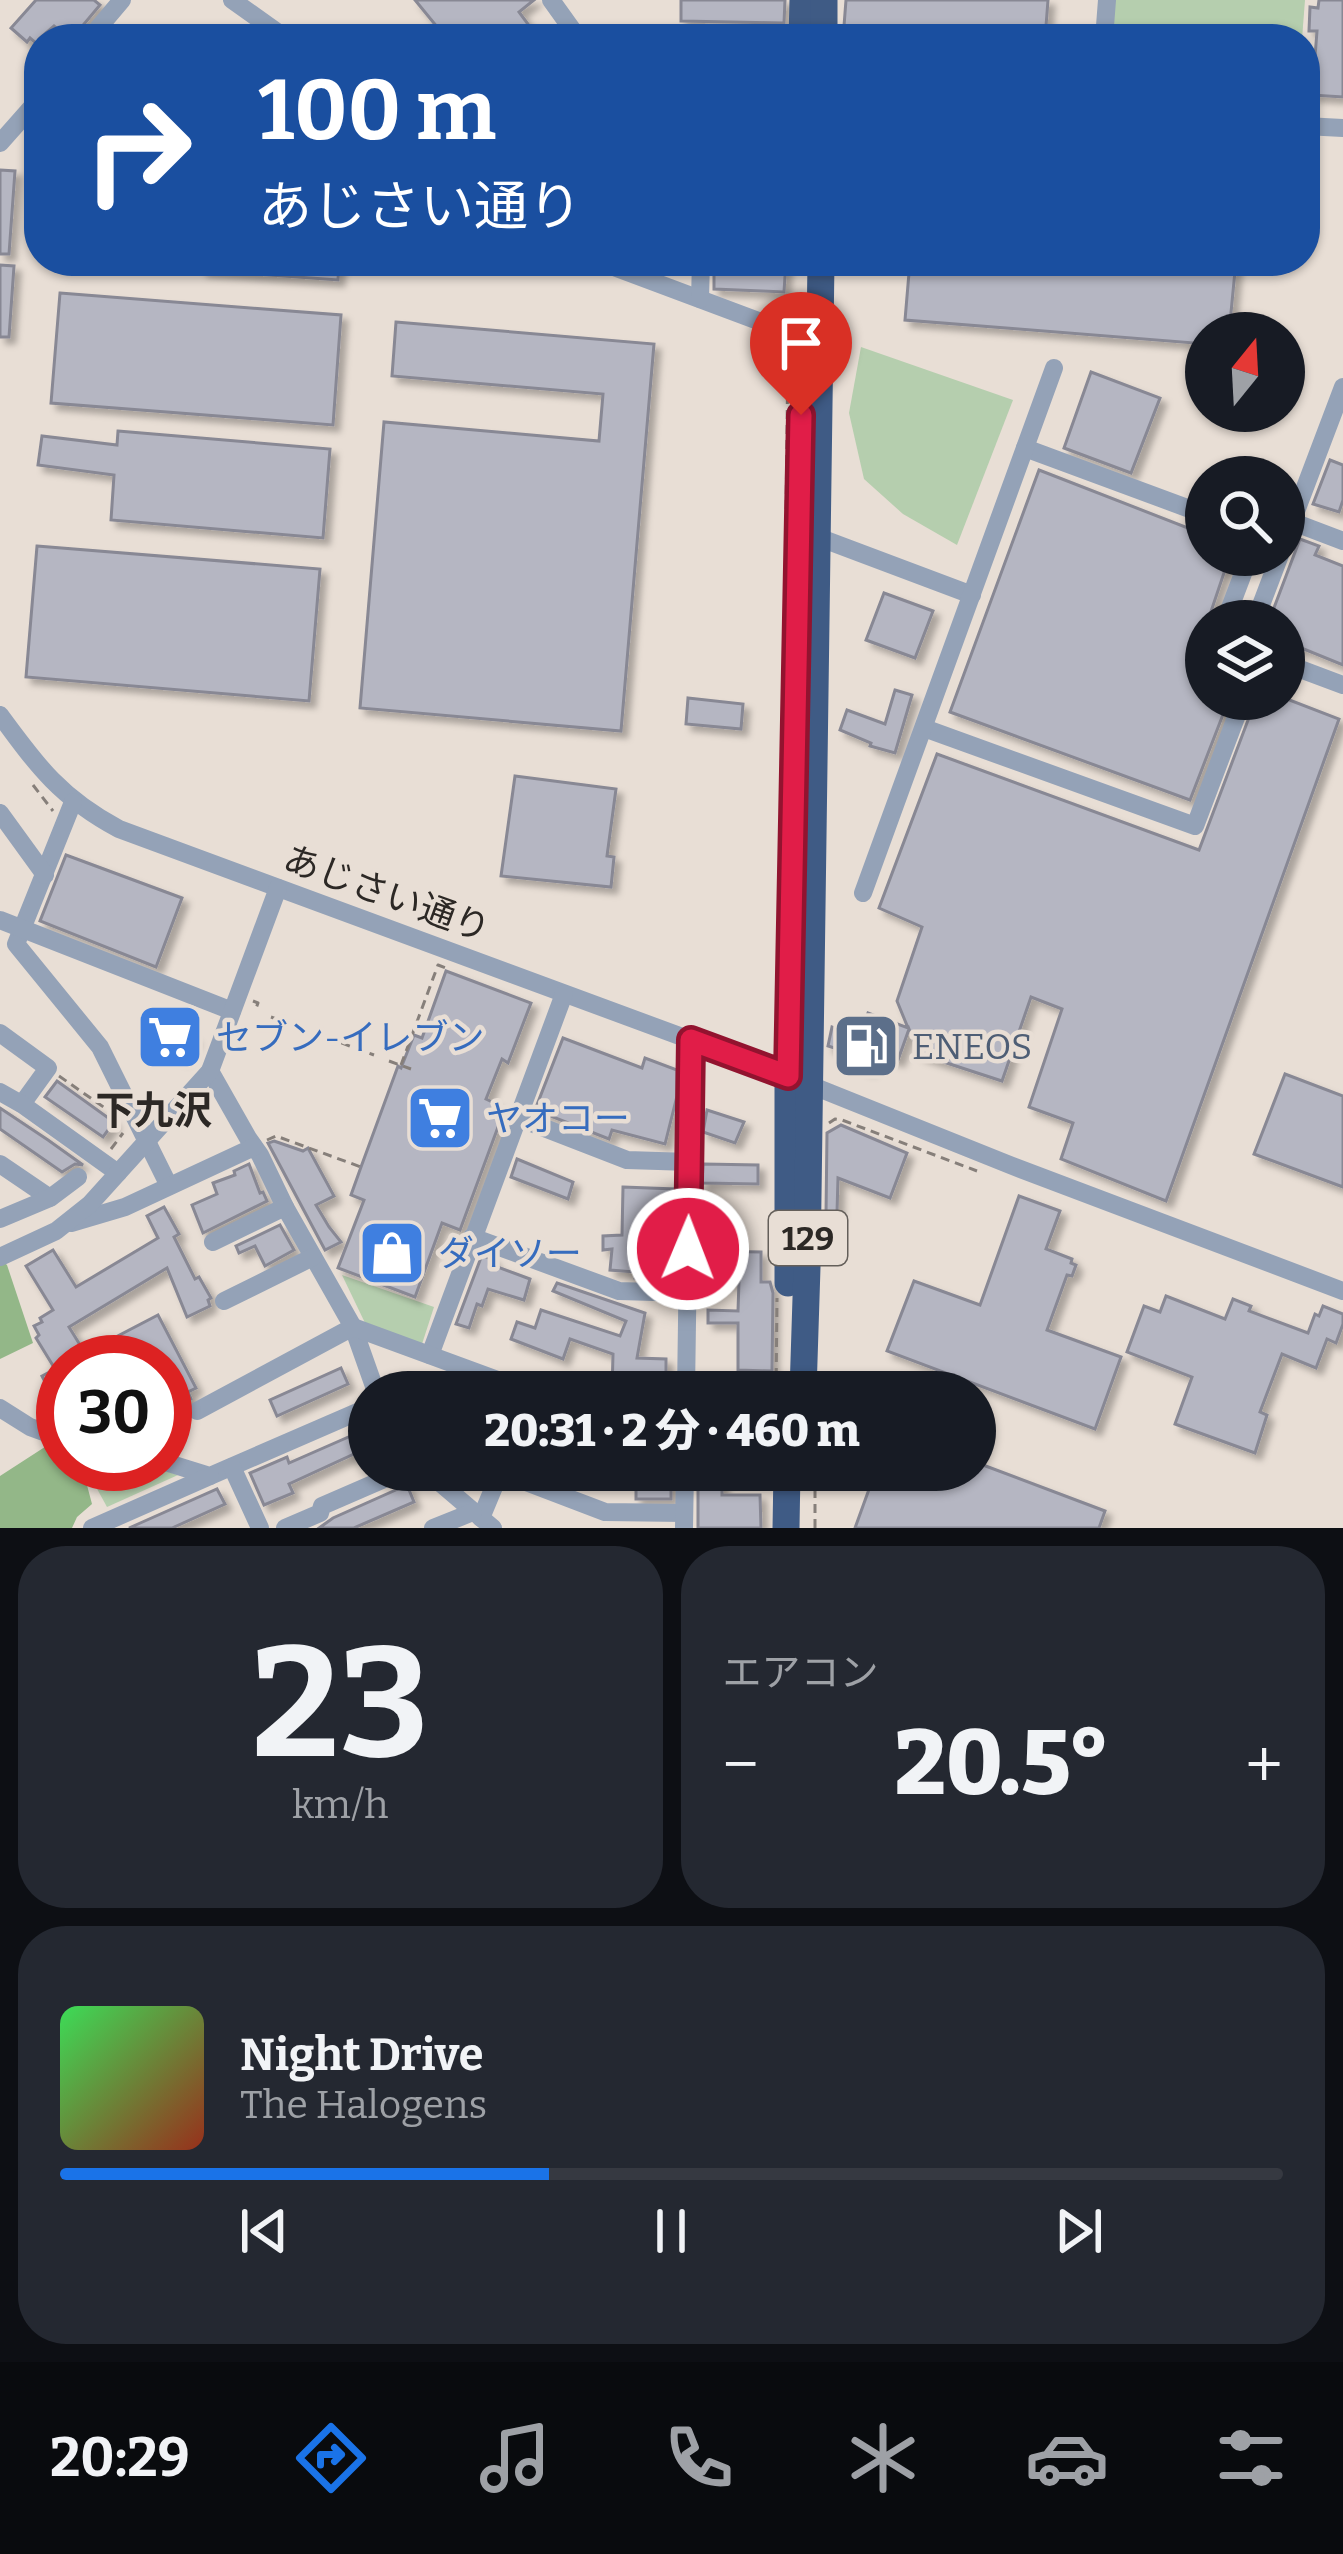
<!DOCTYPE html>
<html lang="ja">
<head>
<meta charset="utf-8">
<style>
	:root { --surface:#171b24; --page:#242831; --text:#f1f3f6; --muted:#9ea1a6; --line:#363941; --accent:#1a73e8 }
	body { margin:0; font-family:Bitter,"Noto Sans JP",serif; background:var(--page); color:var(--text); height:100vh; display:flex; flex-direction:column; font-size:45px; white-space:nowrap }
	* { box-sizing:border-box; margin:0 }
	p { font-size:39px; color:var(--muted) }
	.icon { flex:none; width:66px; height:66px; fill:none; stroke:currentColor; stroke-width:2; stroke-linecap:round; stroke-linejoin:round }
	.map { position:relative; height:1528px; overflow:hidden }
	.panel { display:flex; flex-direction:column; gap:18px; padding:18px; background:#0d0f14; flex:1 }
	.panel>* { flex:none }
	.guide { position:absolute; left:24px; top:24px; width:1296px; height:252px; border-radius:48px; box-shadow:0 3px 9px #0004; background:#1a4fa0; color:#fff; overflow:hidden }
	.needle { width:78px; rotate:18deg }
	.fabs { position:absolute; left:1185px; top:312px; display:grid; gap:24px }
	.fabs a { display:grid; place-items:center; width:120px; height:120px; border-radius:50%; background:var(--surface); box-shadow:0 3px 9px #0004; font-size:60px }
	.speed { position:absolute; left:36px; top:1335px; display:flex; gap:24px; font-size:60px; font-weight:700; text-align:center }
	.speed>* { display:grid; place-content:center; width:156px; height:156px; border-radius:50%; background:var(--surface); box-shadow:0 3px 9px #0004; line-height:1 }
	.speed .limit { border:18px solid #d22; background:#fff; color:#111 }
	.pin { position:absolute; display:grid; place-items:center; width:102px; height:102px; color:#fff; margin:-123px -51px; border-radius:50% 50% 50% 0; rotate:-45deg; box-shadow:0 0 12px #0007 }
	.pin .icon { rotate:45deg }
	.me { position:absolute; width:132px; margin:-66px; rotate:1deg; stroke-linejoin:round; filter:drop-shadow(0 0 9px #0008) }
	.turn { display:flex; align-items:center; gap:42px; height:252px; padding:0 36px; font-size:54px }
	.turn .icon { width:156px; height:156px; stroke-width:2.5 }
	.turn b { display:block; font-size:84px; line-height:102px }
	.big { font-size:90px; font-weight:800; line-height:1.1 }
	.panel .widget { flex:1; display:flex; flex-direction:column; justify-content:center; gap:18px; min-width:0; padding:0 42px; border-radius:48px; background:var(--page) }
	.panel .dial { align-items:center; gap:0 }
	.dial b { font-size:156px; line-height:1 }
	.song { display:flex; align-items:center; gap:36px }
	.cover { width:144px; height:144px; border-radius:18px; background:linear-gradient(135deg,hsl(130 70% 55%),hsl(10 70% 35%)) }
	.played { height:12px; border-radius:6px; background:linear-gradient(90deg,var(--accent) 40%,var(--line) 40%) }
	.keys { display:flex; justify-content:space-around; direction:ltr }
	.heat { display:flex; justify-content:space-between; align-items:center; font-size:66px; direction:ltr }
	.panel .tiles { flex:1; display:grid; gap:18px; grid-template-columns:1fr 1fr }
	.widget:last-child { grid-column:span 2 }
	.trip { position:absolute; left:348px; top:1371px; width:648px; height:120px; border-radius:60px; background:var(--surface); box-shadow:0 3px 9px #0004; font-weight:800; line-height:120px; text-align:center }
	.tab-bar { display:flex; height:192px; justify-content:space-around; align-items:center; background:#090b0e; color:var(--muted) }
	.tab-bar .icon { width:84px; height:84px }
	.tab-bar .on { color:var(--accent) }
	.tab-bar b { font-size:54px; color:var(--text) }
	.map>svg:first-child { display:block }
	.green { fill:#b5ceae }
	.forest { fill:#93b788 }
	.building { fill:#b5b6c2; stroke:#888894; stroke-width:3; filter:url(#shadow) }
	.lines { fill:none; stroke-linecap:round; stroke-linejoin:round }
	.path { stroke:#867f7a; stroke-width:3; stroke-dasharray:9 6; stroke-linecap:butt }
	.minor { stroke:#94a2b7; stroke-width:18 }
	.highway { stroke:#3f5b85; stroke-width:27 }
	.route-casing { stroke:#92132f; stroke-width:30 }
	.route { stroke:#e11d48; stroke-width:21 }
	.labels { text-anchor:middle; stroke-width:9; stroke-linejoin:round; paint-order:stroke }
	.shield { fill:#e8ded5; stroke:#645f5a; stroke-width:3 }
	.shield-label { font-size:33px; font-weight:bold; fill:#2c2825 }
	.street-label { font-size:36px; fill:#2c2825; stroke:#e8ded5 }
	.shop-label { font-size:36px; fill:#366cbe; stroke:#e8ded5; text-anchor:start }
	.service-label { font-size:36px; fill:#4e5e75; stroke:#e8ded5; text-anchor:start }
	.neighbourhood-label { font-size:39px; font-weight:bold; fill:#2c2825; stroke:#e8ded5 }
</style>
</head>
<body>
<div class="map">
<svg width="1343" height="1528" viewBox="0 0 1343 1528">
	<defs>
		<filter id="shadow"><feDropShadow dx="6" dy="6" stdDeviation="3" flood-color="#0004"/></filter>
	</defs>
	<rect width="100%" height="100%" fill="#e8ded5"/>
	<!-- green -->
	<g class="green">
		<polygon points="1114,0 1305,0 1302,39 1111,39"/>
		<polygon points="861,347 1013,400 957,545 903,514 864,479 849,413"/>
		<polygon points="342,1275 434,1307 422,1344 366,1325"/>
		<polygon points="116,1464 145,1464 178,1475 107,1507 90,1476"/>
	</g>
	<!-- forest -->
	<g class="forest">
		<polygon points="0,1259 7,1265 33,1343 0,1359"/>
		<polygon points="51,1443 63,1445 63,1464 102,1464 84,1474 92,1504 77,1517 72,1528 0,1528 0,1476"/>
	</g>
	<!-- building -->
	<g class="building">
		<polygon points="36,0 94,0 100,5 79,30 76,39 69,39 54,26 39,39 37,44 30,38 27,42 11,28"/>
		<polygon points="415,0 534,0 519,12 539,39 447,39"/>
		<polygon points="681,0 785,0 784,23 681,21"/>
		<polygon points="846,0 1048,0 1045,39 843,39"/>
		<polygon points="1319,0 1343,0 1343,97 1312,95 1317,31 1309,31 1310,7 1318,8"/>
		<polygon points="0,170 15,171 9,254 0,254"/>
		<polygon points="202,261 339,261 338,280 202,270"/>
		<polygon points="714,261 786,261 784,292 714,289"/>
		<polygon points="910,261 1236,261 1229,333 1206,333 1206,344 905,320"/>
		<polygon points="0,265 14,266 9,337 0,337"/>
		<polygon points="60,293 341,315 333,425 51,403"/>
		<polygon points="396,322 654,344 621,731 360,708 384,422 599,441 603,394 392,376"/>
		<polygon points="1091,372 1160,398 1131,473 1064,448"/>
		<polygon points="118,431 330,449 323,538 111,520 114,475 38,465 42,436 117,445"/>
		<polygon points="1330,460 1343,465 1343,500 1339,512 1313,504"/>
		<polygon points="1039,470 1206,535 1206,555 1230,555 1194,662 1206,666 1206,699 1229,699 1190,800 950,712"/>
		<polygon points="1300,539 1319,546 1315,555 1343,566 1343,665 1284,641 1284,621 1269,621"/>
		<polygon points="37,546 320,569 309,701 26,677"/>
		<polygon points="884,593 933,611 915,658 866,640"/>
		<polygon points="895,690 912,695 895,753 870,746 871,743 840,730 847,710 885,724"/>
		<polygon points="688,698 743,704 741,729 686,724"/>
		<polygon points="1256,699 1287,699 1339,719 1166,1201 1061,1159 1073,1123 1029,1107 1062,1009 1031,997 1002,1081 919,1054 909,1029 898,1060 876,1052 869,1069 850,1062 853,1054 828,1046 832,1027 859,1037 868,1013 908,1028 897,1001 922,927 879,908 937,754 1199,850"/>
		<polygon points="515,776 616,789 607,856 614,857 611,887 501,876"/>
		<polygon points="66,855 182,898 156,967 40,921"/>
		<polygon points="446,971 531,1003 508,1063 502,1059 486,1099 505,1108 460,1230 442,1223 415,1297 338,1268 364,1200 351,1195 361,1167 398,1066 401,1068 414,1035 422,1038"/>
		<polygon points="156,1015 194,1039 182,1058 145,1034"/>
		<polygon points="563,1038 642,1068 645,1058 677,1070 677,1096 665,1144 612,1130 609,1139 535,1110"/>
		<polygon points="1285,1074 1343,1096 1343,1187 1254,1154"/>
		<polygon points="57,1081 114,1122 103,1137 45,1097"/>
		<polygon points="0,1108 48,1140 83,1165 75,1164 62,1172 0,1129"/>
		<polygon points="707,1110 744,1122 735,1143 703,1132"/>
		<polygon points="841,1125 907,1153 890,1198 838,1178 837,1213 826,1214 827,1133"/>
		<polygon points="274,1141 303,1151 308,1148 334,1196 316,1205 329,1227 341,1242 325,1250 268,1143"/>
		<polygon points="517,1159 573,1182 568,1199 511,1177"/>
		<polygon points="249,1164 260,1193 263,1192 267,1201 203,1233 192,1205 217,1194 213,1183 235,1175 234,1171"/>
		<polygon points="703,1164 758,1165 758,1184 702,1183"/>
		<polygon points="623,1187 675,1189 675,1216 653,1216 655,1257 674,1258 673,1279 635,1278 636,1272 610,1270 612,1249 603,1250 603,1236 622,1235"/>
		<polygon points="1019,1196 1060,1211 1046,1249 1072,1259 1071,1263 1076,1265 1072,1276 1067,1275 1047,1330 1121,1357 1095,1429 887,1351 914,1281 980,1305"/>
		<polygon points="164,1207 179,1234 174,1237 195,1279 199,1277 211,1298 208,1300 210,1306 187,1317 167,1268 69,1327 85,1353 158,1315 196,1388 188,1392 191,1399 165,1416 165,1362 63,1362 63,1416 42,1376 55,1369 36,1338 39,1335 34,1326 42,1322 40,1318 53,1310 26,1266 53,1250 76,1287 158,1238 147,1216"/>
		<polygon points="280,1225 294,1250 265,1266 255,1246 239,1253 236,1246"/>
		<polygon points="702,1251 761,1252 761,1282 770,1282 773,1293 772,1371 738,1370 738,1323 708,1323 708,1310 738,1311 739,1281 701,1280"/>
		<polygon points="482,1255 494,1260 492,1265 530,1279 524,1300 488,1289 482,1306 477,1304 469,1328 456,1324"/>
		<polygon points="557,1283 645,1313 637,1358 666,1359 666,1392 612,1392 613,1354 570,1339 563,1359 511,1339 517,1322 535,1328 541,1310 620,1336 626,1321 553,1291"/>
		<polygon points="1166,1296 1225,1319 1233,1299 1251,1306 1249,1311 1308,1333 1315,1314 1319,1316 1323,1306 1343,1314 1343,1324 1336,1343 1327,1339 1316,1368 1282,1354 1260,1412 1267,1415 1255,1453 1175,1424 1192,1377 1127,1352 1144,1306 1160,1312"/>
		<polygon points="341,1368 348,1384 277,1416 270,1400"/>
		<polygon points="369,1428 369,1447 289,1484 293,1493 264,1505 250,1473 287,1457 289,1463"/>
		<polygon points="975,1462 1105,1511 1099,1528 855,1528 876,1470 975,1470"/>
		<rect x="636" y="1470" width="35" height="29"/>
		<polygon points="698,1470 722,1470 722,1495 760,1495 761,1528 698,1528"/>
		<polygon points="407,1485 414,1502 354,1528 319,1528 333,1518"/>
		<polygon points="217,1489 225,1504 172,1528 129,1528"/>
	</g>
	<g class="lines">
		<!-- path -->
		<g class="path">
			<polyline points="791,385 790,355 801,355"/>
			<polyline points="33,785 53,811"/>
			<polyline points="782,854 788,347"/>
			<polyline points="253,1001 258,1003 255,1011"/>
			<polyline points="271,1017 374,1055"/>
			<polyline points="389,1061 411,1069"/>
			<polyline points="401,1065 438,965 446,968 446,966"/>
			<polyline points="59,1076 115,1115"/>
			<polyline points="829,1123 835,1119 842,1120 977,1171"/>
			<polyline points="267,1140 276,1136 361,1167"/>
			<polyline points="111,1149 123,1133"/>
			<polyline points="776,1392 777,1298"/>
			<polyline points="815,1528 815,1470"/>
		</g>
		<!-- minor -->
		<g class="minor">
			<polyline points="232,0 287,39"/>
			<polyline points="551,0 579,39"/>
			<polyline points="89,39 122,0"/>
			<polyline points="1104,39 1107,0"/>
			<polyline points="1305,126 1343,128"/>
			<polyline points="0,143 39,99"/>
			<polyline points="598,261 788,332 818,337"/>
			<polyline points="700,299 701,261"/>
			<polyline points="1025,448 1206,515"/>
			<polyline points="1293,522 1343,541"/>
			<polyline points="815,536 972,595"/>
			<polyline points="1284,543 1343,387"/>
			<polyline points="1225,621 1250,555"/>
			<polyline points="1255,621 1280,555"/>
			<polyline points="1284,663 1343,685"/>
			<path d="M0 715C38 767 61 798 119 829L788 1076 1010 1165 1343 1291"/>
			<polyline points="924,728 1195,826 1243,699"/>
			<polyline points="73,802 16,944 100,1047 169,1186"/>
			<polyline points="0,813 45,875"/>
			<polyline points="863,893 1054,368"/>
			<polyline points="0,920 232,1011"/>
			<polyline points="0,1033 48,1068 22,1104"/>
			<polyline points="210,1071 248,1138 260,1155 285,1207 353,1327 376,1392"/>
			<polyline points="0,1092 23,1105 118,1173"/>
			<polyline points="516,1117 627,1160 690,1162"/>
			<polyline points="0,1164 50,1198"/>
			<polyline points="0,1219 50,1198 78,1177"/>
			<polyline points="71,1223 125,1207 254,1147"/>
			<polyline points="472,1237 619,1291 688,1293"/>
			<polyline points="213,1242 285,1207"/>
			<polyline points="0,1257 56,1231 90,1204 210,1071 278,888"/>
			<polyline points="224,1301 313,1257"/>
			<polyline points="430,1355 564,994"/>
			<polyline points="686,1392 691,1041"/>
			<polyline points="0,1408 30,1427 63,1439"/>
			<polyline points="197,1411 353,1327 530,1392"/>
			<polyline points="165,1462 210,1476 369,1407"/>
			<polyline points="232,1467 260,1528"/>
			<polyline points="425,1470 493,1528"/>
			<polyline points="500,1472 605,1512 684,1513"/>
			<polyline points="481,1518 501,1470"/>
			<polyline points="92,1528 210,1476"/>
			<polyline points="285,1528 320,1513 322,1506 405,1470"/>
			<polyline points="433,1528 473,1512"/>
			<polyline points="684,1528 685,1470"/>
		</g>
		<!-- highway -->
		<g class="highway">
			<polyline points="802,39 803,0"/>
			<polyline points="824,39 824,0"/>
			<polyline points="788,1283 788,1076 793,871"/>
			<polyline points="803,1392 807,1267 821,261"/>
			<polyline points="786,1528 787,1470"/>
		</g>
	</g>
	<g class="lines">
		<defs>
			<polyline id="route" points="688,1249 691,1040 788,1076 801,415"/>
		</defs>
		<!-- route casing -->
		<use href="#route" class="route-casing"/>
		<!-- route -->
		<use href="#route" class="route"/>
	</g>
	<!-- icons -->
	<defs>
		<symbol id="supermarket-square" viewBox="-11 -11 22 22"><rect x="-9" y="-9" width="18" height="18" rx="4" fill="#3f7fe0" stroke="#e8ded5"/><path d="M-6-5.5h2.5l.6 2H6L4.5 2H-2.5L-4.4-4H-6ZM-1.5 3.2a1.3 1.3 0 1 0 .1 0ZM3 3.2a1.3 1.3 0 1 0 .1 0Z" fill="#fff"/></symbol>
		<symbol id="fuel-square" viewBox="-11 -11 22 22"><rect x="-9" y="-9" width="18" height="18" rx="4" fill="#5c6f8a" stroke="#e8ded5"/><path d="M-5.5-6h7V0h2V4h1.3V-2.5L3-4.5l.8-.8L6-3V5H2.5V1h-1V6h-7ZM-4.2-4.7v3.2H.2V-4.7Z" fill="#fff"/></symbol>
		<symbol id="shop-square" viewBox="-11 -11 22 22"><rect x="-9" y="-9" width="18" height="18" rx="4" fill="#3f7fe0" stroke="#e8ded5"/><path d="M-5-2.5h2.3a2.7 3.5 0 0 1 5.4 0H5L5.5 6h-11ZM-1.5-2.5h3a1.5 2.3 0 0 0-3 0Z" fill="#fff"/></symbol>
	</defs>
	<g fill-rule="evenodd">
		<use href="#supermarket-square" x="132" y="999" width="76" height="76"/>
		<use href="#fuel-square" x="828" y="1008" width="76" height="76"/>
		<use href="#supermarket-square" x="402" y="1080" width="76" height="76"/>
		<use href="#shop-square" x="354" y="1215" width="76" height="76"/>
	</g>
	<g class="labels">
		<!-- shield labels -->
		<rect class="shield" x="769" y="1211" width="78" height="54" rx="9"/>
		<g class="shield-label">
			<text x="808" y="1250">129</text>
		</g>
		<!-- street labels -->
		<g class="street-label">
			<text transform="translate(387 893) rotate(20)" y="13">あじさい通り</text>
		</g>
		<!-- shop labels -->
		<g class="shop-label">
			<text x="216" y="1050">セブン-イレブン</text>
			<text x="486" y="1131">ヤオコー</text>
			<text x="438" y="1266">ダイソー</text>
		</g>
		<!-- service labels -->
		<g class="service-label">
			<text x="912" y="1059">ENEOS</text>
		</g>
		<!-- neighbourhood labels -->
		<g class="neighbourhood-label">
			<text x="154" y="1124">下九沢</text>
		</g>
	</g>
</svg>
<div class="fabs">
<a><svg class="needle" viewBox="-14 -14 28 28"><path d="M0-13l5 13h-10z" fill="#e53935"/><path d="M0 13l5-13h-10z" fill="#9ea1a6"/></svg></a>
<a><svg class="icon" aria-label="search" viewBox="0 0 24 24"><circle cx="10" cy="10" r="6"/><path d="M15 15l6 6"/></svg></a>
<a><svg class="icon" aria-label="layers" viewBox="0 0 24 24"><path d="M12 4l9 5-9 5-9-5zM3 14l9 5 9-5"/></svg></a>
</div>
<div class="speed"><div class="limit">30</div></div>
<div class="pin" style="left:801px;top:415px;background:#d93025"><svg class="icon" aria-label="arrive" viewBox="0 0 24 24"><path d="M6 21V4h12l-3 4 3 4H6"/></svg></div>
<svg class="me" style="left:688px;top:1249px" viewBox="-20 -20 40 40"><circle r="17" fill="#e11d48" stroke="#fff" stroke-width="3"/><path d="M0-11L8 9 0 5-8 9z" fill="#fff"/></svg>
<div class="trip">20:31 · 2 分 · 460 m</div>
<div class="guide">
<div class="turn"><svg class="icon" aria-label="right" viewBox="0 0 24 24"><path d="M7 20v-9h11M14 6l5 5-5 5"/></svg><div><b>100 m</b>あじさい通り</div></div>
</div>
</div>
<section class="panel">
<div class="tiles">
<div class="widget dial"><b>23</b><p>km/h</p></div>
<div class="widget"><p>エアコン</p>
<div class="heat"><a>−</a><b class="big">20.5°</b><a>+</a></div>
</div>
<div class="widget">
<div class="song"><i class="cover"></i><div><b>Night Drive</b><p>The Halogens</p></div></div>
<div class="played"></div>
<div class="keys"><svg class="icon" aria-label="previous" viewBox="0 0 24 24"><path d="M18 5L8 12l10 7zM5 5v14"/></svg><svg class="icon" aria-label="pause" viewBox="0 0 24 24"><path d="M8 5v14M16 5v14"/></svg><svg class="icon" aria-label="next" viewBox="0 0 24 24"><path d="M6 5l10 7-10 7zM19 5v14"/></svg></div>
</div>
</div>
</section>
<nav class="tab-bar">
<b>20:29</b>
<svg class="icon on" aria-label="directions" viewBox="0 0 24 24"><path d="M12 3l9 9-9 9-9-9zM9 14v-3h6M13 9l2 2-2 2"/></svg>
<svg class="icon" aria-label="music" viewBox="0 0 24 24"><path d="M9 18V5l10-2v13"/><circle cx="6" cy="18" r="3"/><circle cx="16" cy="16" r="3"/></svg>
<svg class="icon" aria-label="phone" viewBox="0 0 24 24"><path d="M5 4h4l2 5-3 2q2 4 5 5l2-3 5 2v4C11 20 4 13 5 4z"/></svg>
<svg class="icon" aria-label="climate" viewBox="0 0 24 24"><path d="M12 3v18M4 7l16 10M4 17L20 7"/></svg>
<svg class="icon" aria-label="car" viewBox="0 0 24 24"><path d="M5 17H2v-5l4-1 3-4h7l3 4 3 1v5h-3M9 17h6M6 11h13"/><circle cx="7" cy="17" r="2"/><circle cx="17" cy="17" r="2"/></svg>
<svg class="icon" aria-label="filters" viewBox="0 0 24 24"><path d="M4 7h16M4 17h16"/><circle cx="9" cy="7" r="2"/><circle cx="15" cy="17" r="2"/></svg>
</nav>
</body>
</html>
